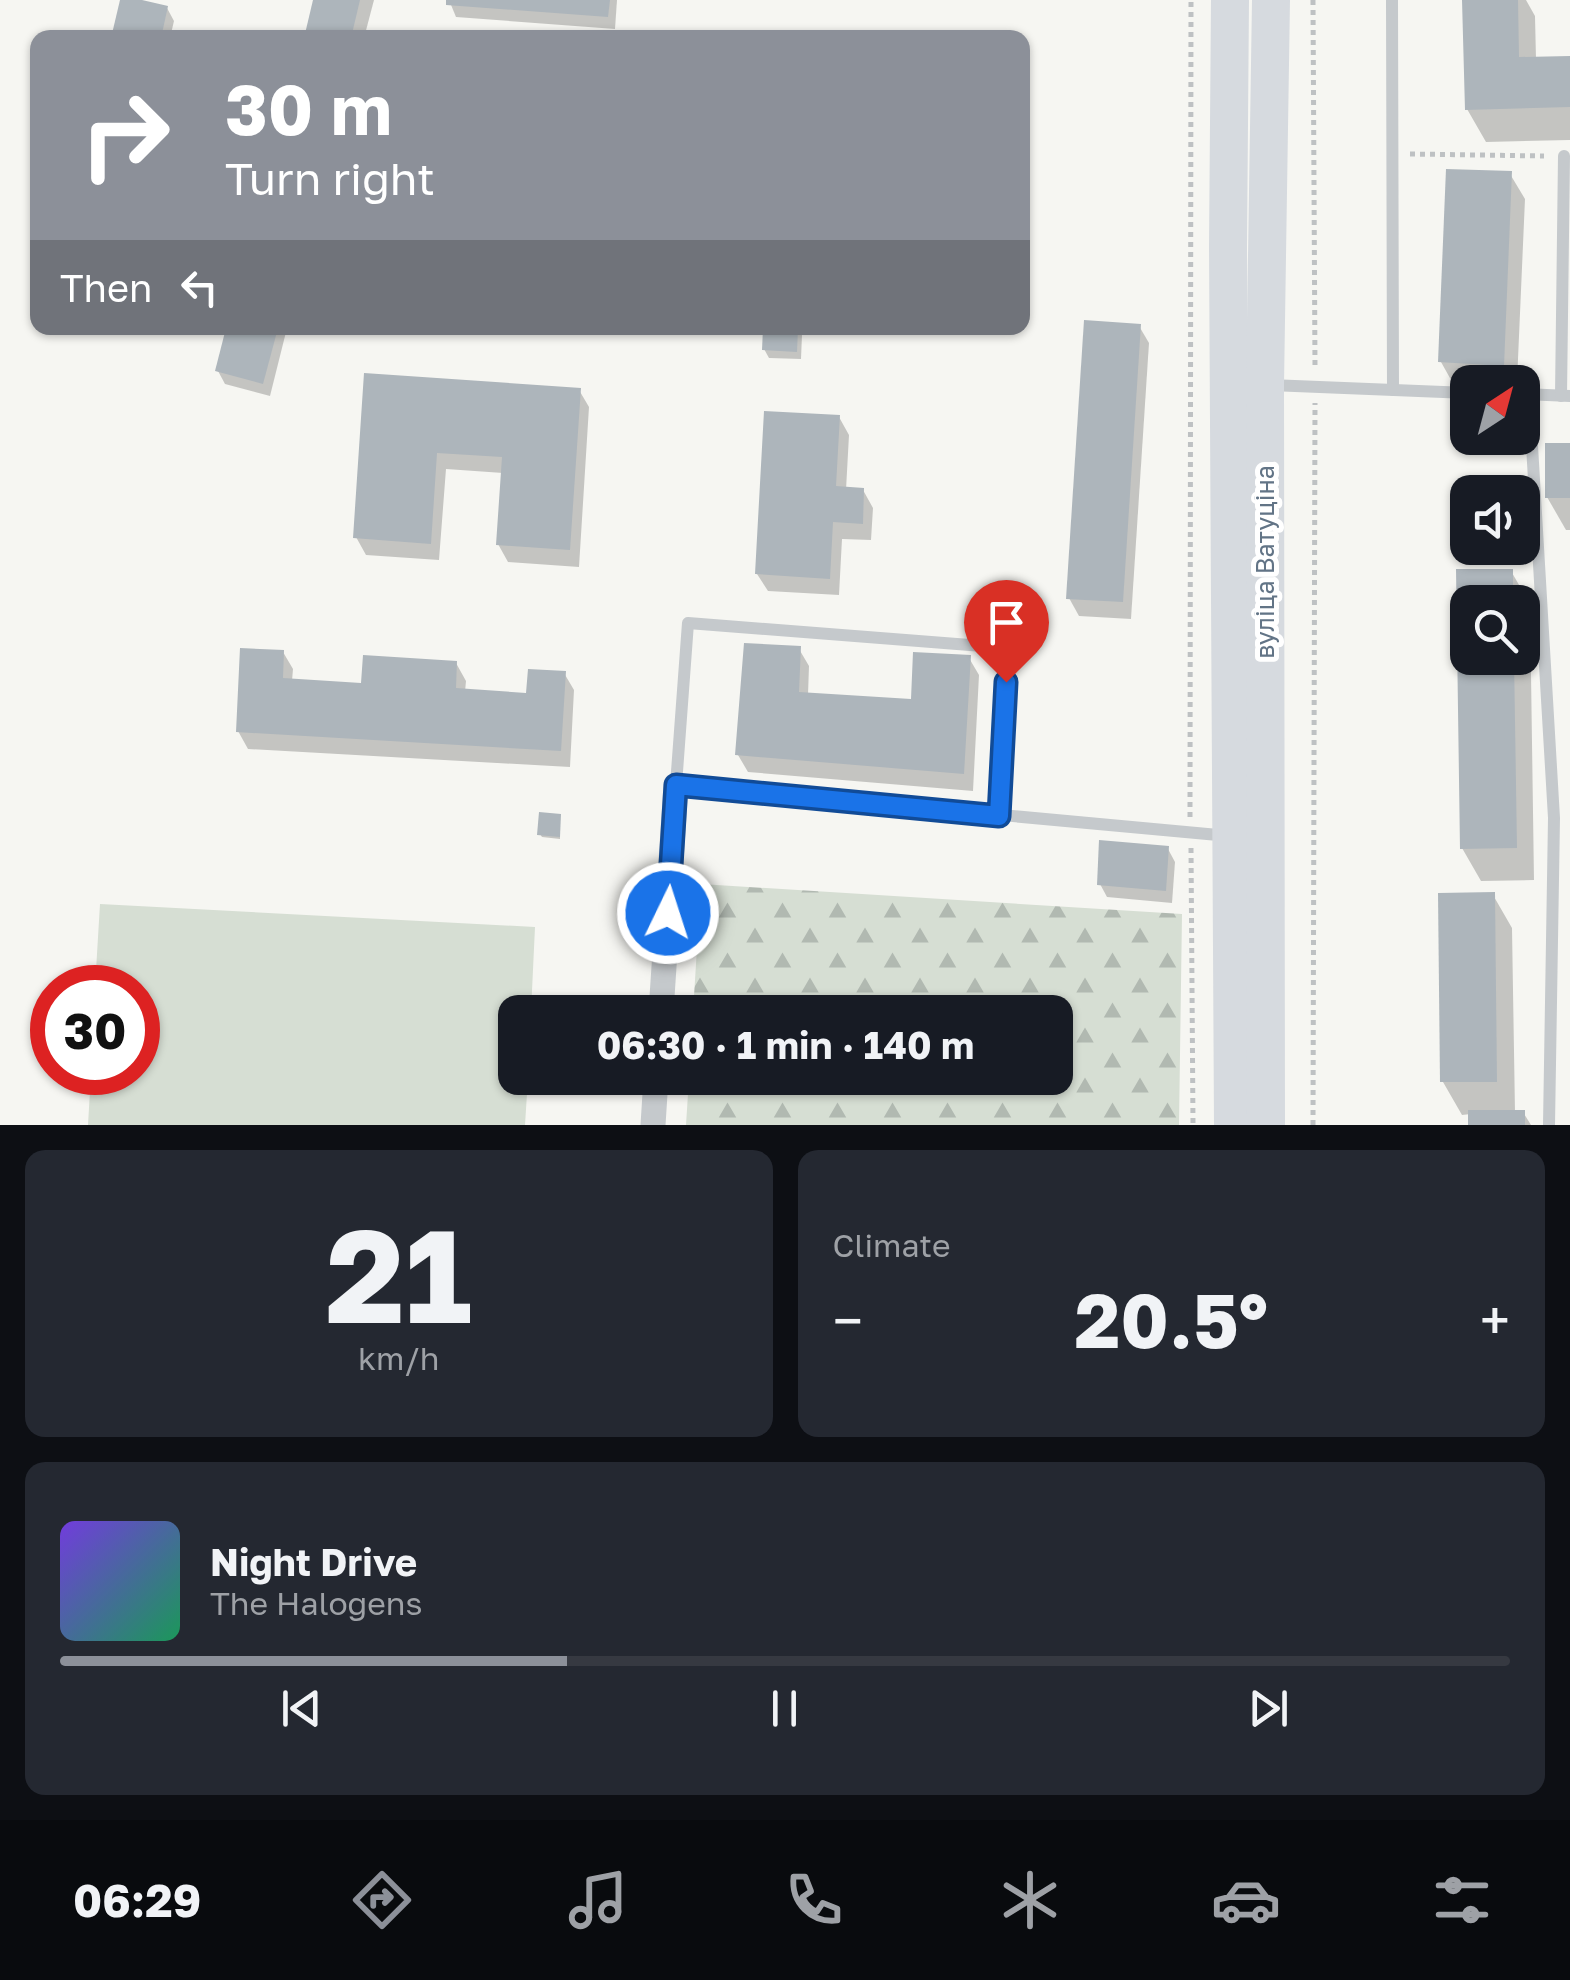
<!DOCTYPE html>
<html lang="en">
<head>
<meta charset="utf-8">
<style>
	:root { --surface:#171b24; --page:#242831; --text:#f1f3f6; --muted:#9ea1a6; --line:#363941; --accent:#8c9099 }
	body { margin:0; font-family:"Golos Text",sans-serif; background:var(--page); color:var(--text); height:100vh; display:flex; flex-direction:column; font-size:38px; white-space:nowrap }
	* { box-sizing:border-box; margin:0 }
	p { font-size:32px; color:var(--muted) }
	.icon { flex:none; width:55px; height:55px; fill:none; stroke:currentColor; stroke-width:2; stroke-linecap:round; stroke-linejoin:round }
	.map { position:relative; height:1125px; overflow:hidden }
	.drawer { display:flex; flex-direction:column; gap:25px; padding:25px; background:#0d0f14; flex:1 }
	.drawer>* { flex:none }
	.hud { position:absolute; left:30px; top:30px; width:1000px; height:305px; border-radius:20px; box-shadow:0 2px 8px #0004; background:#8c9099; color:#fff; overflow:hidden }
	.needle { width:65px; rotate:36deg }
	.buttons { position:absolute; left:1450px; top:365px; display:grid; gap:20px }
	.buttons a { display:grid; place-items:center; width:90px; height:90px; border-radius:20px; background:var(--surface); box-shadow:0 2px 8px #0004; font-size:50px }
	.speed { position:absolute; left:30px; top:965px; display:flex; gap:20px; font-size:50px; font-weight:700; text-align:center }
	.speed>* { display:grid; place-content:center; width:130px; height:130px; border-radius:50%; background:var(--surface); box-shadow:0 2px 8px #0004; line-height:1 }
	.speed .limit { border:15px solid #d22; background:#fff; color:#111 }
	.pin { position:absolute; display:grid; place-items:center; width:85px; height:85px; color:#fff; margin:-102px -42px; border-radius:50% 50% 50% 0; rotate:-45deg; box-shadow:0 0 10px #0007 }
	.pin .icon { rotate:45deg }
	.me { position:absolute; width:110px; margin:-55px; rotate:4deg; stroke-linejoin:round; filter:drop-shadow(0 0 8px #0008) }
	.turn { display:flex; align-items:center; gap:35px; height:210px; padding:0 30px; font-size:45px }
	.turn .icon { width:130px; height:130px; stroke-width:2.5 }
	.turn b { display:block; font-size:70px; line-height:85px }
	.then { display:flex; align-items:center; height:95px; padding:0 30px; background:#0003; gap:20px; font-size:38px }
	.big { font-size:75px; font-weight:700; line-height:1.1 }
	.drawer .card { flex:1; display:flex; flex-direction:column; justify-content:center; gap:15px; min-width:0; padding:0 35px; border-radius:20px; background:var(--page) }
	.drawer .dial { align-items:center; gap:0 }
	.dial b { font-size:130px; line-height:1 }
	.song { display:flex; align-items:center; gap:30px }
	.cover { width:120px; height:120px; border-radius:15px; background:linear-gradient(135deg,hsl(260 70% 55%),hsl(150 70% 35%)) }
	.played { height:10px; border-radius:5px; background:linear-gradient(90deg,var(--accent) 35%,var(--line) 35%) }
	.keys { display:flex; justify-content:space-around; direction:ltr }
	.heat { display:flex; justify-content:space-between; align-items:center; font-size:55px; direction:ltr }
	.drawer .tiles { flex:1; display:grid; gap:25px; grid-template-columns:1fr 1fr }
	.card:last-child { grid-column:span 2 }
	.trip { position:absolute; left:498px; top:995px; width:575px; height:100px; border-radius:20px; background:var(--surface); box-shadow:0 2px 8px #0004; font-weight:700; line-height:100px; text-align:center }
	.tabs { display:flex; height:160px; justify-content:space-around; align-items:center; background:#090b0e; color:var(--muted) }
	.tabs .icon { width:70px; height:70px }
	.tabs .selected { color:var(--accent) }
	.tabs b { font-size:45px; color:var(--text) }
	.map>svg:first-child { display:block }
	.forest { fill:url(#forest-firs) }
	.pitch { fill:#d6ded3 }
	.shadow { fill:#0003; fill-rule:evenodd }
	.building { fill:#adb5bb }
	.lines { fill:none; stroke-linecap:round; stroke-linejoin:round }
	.path { stroke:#bec1c3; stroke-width:5; stroke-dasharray:5 5; stroke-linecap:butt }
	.lane { stroke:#c5c9cc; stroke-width:12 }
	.street { stroke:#c5c9cc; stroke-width:25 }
	.secondary { stroke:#d6dadf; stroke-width:38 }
	.route-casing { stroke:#114b97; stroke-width:25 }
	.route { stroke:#1a73e8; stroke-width:18 }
	.labels { text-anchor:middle; stroke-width:10; stroke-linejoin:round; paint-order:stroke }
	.street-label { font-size:25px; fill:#627486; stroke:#fff }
</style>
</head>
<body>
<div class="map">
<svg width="1570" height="1125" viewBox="0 0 1570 1125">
	<defs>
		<pattern id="forest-firs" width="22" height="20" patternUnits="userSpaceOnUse" patternTransform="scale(2.5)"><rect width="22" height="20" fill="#d6ded3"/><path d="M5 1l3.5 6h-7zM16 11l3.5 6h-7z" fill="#b1b9b1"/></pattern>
	</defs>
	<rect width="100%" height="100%" fill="#f6f6f2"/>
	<!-- forest -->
	<polygon class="forest" points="701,884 1182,914 1179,1125 686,1125 689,1078 1055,1078 1055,1012 693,1012"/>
	<!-- pitch -->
	<polygon class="pitch" points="100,904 535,927 531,1012 515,1012 515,1078 528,1078 525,1125 88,1125 91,1073 138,1072 138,988 95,987"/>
	<!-- shadow -->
	<g class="shadow">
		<polygon points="123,0 167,8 174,21 170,38 114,38"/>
		<polygon points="316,0 374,0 364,38 306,38"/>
		<polygon points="449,0 617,0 615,29 456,17"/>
		<polygon points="1464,0 1526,0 1535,16 1536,59 1570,58 1570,140 1486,142 1467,109"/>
		<polygon points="1510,174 1525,199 1517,382 1468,382 1468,387 1455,387 1441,362"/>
		<polygon points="1139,326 1149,343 1131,619 1079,616 1069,598"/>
		<polygon points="229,328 287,328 270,396 225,384 218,371"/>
		<polygon points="765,328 797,328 802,335 801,359 769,358 764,349"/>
		<polygon points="367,375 579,390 589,407 579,567 508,562 498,544 503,473 446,469 439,560 366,555 356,537"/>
		<polygon points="839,417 849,435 846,490 863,490 873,508 871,540 842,539 839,595 768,591 757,574"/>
		<polygon points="1570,446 1570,530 1566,530 1547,497"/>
		<path d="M1511 571 1530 604 1534 880 1481 881 1462 848 1459 572ZM1468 602H1522V658H1468Z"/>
		<polygon points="799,649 809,666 808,695 913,701 969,658 979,675 973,791 748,772 738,755"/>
		<polygon points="283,652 293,669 292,681 364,685 456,663 466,681 465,692 529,695 564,673 574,690 570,767 248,749 238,731"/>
		<polygon points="560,816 560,839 542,837 540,834"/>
		<polygon points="1168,849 1175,862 1172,903 1107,897 1100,884"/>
		<polygon points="1493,895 1512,928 1515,1112 1523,1112 1531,1125 1471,1125 1471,1114 1462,1115 1443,1082"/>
	</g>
	<!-- building -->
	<g class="building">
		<polygon points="120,0 142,0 168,6 161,38 111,38"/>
		<polygon points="313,0 360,0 351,38 304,38"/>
		<polygon points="446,0 610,0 608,17 446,5"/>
		<polygon points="1462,0 1518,0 1519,57 1570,56 1570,107 1465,110"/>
		<polygon points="1446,169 1512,171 1504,366 1438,362"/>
		<polygon points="1084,320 1141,324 1123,602 1066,599"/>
		<polygon points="226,328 278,328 263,384 215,371"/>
		<polygon points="763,328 798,328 797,352 762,350"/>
		<polygon points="364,373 581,388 570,550 496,545 502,457 437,453 431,544 353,538"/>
		<polygon points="764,411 840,415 836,486 864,488 863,524 833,522 830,579 755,574"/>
		<rect x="1545" y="443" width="25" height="55"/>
		<polygon points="1456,569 1513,569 1513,602 1468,602 1468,658 1514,658 1517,848 1460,849"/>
		<polygon points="744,643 801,646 799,692 911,699 913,652 971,655 964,774 735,755"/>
		<polygon points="240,648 284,650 283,678 361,683 363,655 457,661 456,688 526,693 528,669 566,671 561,751 236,732"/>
		<polygon points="539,812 561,814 560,837 537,835"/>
		<polygon points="1099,840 1169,846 1166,891 1097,885"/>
		<polygon points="1495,892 1497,1082 1440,1082 1438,893"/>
		<rect x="1468" y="1110" width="57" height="15"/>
	</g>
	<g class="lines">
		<!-- path -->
		<g class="path">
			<polyline points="1313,0 1315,367"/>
			<polyline points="1410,154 1544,156"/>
			<polyline points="1190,817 1191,0"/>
			<polyline points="1191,848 1193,1125"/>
			<polyline points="1313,1125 1315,403"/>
		</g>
		<!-- lane -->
		<g class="lane">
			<polyline points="1392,0 1393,390"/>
			<polyline points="1268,385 1468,393"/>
			<polyline points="1522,394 1570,396"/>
			<polyline points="1529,395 1554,818 1549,1125"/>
			<polyline points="1561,396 1564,156"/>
			<polyline points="999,816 1008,648 688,623 676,785 1229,836"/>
		</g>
		<!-- street -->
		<g class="street">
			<polyline points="661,1012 676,785"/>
			<polyline points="653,1125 656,1078"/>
		</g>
		<!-- secondary -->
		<g class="secondary">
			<polyline points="1230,0 1228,247 1233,1125"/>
			<polyline points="1266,1125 1265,385 1271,0"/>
		</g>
	</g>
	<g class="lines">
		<defs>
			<polyline id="route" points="668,913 676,785 999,816 1006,682"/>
		</defs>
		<!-- route casing -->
		<use href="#route" class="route-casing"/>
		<!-- route -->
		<use href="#route" class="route"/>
	</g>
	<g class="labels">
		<!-- street labels -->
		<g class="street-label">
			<text transform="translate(1265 562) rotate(-90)" y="9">вуліца Ватуціна</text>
		</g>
	</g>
</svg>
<div class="buttons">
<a><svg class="needle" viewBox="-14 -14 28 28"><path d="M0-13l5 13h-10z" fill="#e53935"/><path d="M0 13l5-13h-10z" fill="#9ea1a6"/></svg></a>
<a><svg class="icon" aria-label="sound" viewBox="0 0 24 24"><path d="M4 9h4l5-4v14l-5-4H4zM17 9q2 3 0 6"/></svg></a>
<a><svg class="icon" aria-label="search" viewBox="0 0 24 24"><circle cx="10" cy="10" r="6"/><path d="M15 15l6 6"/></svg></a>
</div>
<div class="speed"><div class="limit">30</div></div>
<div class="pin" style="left:1006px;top:682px;background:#d93025"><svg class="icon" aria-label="arrive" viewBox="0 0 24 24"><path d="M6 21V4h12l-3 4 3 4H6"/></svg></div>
<svg class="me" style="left:668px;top:913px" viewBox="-20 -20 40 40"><circle r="17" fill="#1a73e8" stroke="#fff" stroke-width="3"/><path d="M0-11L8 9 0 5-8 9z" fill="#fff"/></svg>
<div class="trip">06:30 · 1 min · 140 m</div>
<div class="hud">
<div class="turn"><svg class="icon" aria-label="right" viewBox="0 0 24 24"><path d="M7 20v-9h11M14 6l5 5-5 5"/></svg><div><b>30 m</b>Turn right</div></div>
<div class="then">Then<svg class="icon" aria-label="left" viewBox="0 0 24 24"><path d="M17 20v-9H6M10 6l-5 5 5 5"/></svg></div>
</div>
</div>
<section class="drawer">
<div class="tiles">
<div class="card dial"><b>21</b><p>km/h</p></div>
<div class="card"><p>Climate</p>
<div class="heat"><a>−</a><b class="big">20.5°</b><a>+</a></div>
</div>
<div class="card">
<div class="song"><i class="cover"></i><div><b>Night Drive</b><p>The Halogens</p></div></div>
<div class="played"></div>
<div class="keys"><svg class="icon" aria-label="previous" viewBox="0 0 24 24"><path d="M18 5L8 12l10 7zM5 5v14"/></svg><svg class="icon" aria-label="pause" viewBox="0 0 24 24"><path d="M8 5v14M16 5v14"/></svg><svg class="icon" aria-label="next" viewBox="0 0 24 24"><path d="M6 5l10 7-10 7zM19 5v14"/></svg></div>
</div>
</div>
</section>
<nav class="tabs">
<b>06:29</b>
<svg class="icon selected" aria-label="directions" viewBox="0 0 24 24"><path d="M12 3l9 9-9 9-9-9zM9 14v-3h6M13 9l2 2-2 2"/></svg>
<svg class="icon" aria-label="music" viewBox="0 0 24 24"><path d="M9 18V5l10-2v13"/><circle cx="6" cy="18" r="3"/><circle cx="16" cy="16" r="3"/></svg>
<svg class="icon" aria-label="phone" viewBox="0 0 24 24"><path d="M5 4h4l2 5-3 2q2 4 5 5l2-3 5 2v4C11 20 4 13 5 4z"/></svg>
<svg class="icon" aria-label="climate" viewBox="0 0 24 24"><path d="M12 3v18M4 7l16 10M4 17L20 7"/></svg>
<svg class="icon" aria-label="car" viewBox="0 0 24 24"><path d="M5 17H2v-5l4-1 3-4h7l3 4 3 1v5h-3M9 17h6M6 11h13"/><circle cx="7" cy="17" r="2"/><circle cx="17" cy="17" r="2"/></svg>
<svg class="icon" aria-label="filters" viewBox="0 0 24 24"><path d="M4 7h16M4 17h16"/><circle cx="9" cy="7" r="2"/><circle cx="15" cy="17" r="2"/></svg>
</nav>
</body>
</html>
